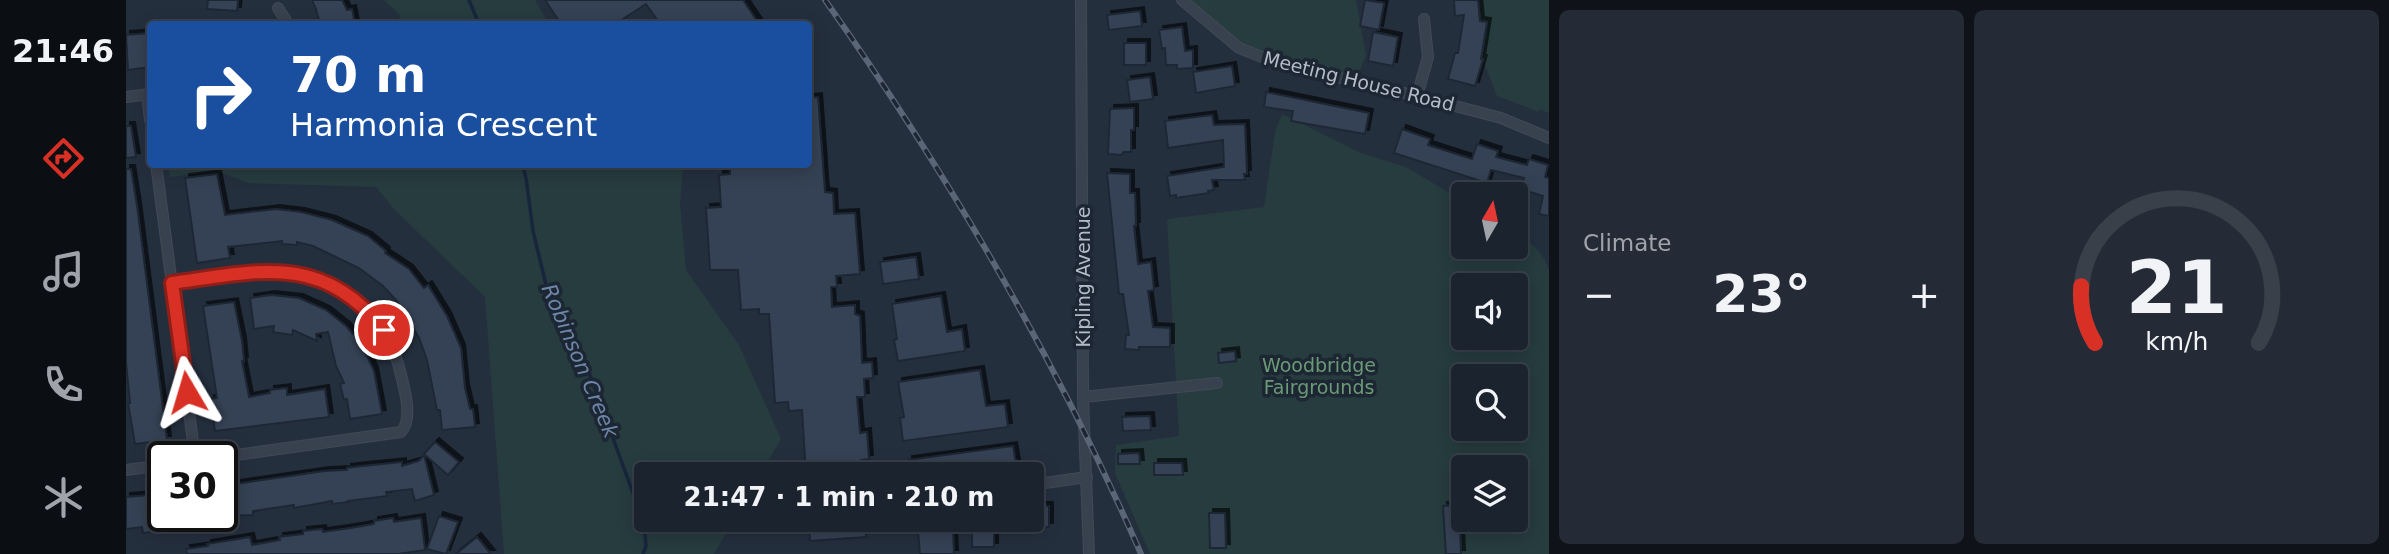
<!DOCTYPE html>
<html lang="en">
<head>
<meta charset="utf-8">
<style>
	:root { --surface:#1b232e; --page:#242b36; --text:#f1f3f6; --muted:#a0a4aa; --line:#39404a; --accent:#d93025 }
	body { margin:0; font-family:"DejaVu Sans",sans-serif; background:var(--page); color:var(--text); height:100vh; display:flex; flex-direction:column; font-size:26px; white-space:nowrap }
	* { box-sizing:border-box; margin:0 }
	p { font-size:23px; color:var(--muted) }
	.icon { flex:none; width:38px; height:38px; fill:none; stroke:currentColor; stroke-width:2; stroke-linecap:round; stroke-linejoin:round }
	.map { position:relative; flex:1; overflow:hidden }
	.panel { display:flex; flex-direction:column; gap:10px; padding:10px; background:#0f1319; width:840px }
	.panel>* { flex:none }
	.hud { position:absolute; left:21px; top:21px; width:665px; height:147px; border-radius:7px; box-shadow:0 4px 18px #0003,0 0 0 2px var(--line); background:#1a4fa0; color:#fff; overflow:hidden }
	.needle { width:46px; rotate:9deg }
	.fabs { position:absolute; left:1325px; top:182px; display:grid; gap:14px }
	.fabs a { display:grid; place-items:center; width:77px; height:77px; border-radius:7px; background:var(--surface); box-shadow:0 4px 18px #0003,0 0 0 2px var(--line); font-size:35px }
	.speed { position:absolute; left:21px; top:441px; display:flex; gap:14px; font-size:35px; font-weight:700; text-align:center }
	.speed>* { display:grid; place-content:center; width:91px; height:91px; border-radius:50%; background:var(--surface); box-shadow:0 4px 18px #0003,0 0 0 2px var(--line); line-height:1 }
	.speed .limit { border:4px solid #111; border-radius:10px; background:#fff; color:#111 }
	.pin { position:absolute; display:grid; place-items:center; width:60px; height:60px; color:#fff; margin:-30px; border:4px solid #fff; border-radius:50%; box-shadow:0 2px 7px #0007 }
	.me { position:absolute; width:77px; margin:-38px; rotate:353deg; stroke-linejoin:round; filter:drop-shadow(0 0 5px #0008) }
	.turn { display:flex; align-items:center; gap:24px; height:147px; padding:0 28px; font-size:32px }
	.turn .icon { width:91px; height:91px; stroke-width:2.5 }
	.turn b { display:block; font-size:49px; line-height:60px }
	.big { font-size:52px; font-weight:600; line-height:1.1 }
	.panel .widget { flex:1; display:flex; flex-direction:column; justify-content:center; gap:10px; min-width:0; padding:0 24px; border-radius:10px; background:var(--page) }
	.panel .dial { align-items:center; gap:0 }
	.dial svg { height:182px; overflow:visible; fill:none; stroke:var(--line); stroke-width:7; stroke-linecap:round; text-anchor:middle }
	.dial text { fill:var(--text); stroke:none }
	.heat { display:flex; justify-content:space-between; align-items:center; font-size:38px; direction:ltr }
	.panel .tiles { flex:1; display:grid; gap:10px; grid-template-columns:repeat(2,1fr) }
	.trip { position:absolute; left:508px; top:462px; width:410px; height:70px; border-radius:7px; background:var(--surface); box-shadow:0 4px 18px #0003,0 0 0 2px var(--line); font-weight:600; line-height:70px; text-align:center }
	main { display:flex; flex:1; min-height:0 }
	.dock { display:flex; flex-direction:column; width:126px; justify-content:space-around; align-items:center; background:#0b0e12; color:var(--muted) }
	.dock .icon { width:49px; height:49px }
	.dock .active { color:var(--accent) }
	.dock b { font-size:32px; color:var(--text) }
	.map>svg:first-child { display:block }
	.green { fill:#263c3f; fill-rule:evenodd }
	.lines { fill:none; stroke-linecap:round; stroke-linejoin:round }
	.stream { stroke:#17263c; stroke-width:3.5 }
	.building { fill:#364354; stroke:#1f2835; stroke-width:2; filter:url(#shadow) }
	.minor-casing { stroke:#414a57; stroke-width:12 }
	.minor { stroke:#38414e; stroke-width:10 }
	.rail-casing { stroke:#5a6575; stroke-width:6 }
	.rail { stroke:#1d2633; stroke-width:3.5; stroke-dasharray:10; stroke-linecap:butt }
	.route-casing { stroke:#8d1f18; stroke-width:18 }
	.route { stroke:#d93025; stroke-width:12 }
	.labels { text-anchor:middle; stroke-width:7; stroke-linejoin:round; paint-order:stroke }
	.street-label { font-size:19px; fill:#b4bcc9; stroke:#1d2633 }
	.park-label { font-size:19px; fill:#6b9a76; stroke:#1d2633 }
	.water-label { font-size:21px; font-style:italic; fill:#6d86a8; stroke:#1d2633 }
</style>
</head>
<body>
<main>
<nav class="dock">
<b>21:46</b>
<svg class="icon active" aria-label="directions" viewBox="0 0 24 24"><path d="M12 3l9 9-9 9-9-9zM9 14v-3h6M13 9l2 2-2 2"/></svg>
<svg class="icon" aria-label="music" viewBox="0 0 24 24"><path d="M9 18V5l10-2v13"/><circle cx="6" cy="18" r="3"/><circle cx="16" cy="16" r="3"/></svg>
<svg class="icon" aria-label="phone" viewBox="0 0 24 24"><path d="M5 4h4l2 5-3 2q2 4 5 5l2-3 5 2v4C11 20 4 13 5 4z"/></svg>
<svg class="icon" aria-label="climate" viewBox="0 0 24 24"><path d="M12 3v18M4 7l16 10M4 17L20 7"/></svg>
</nav>
<div class="map">
<svg width="1423" height="554" viewBox="0 0 1423 554">
	<defs>
		<filter id="shadow"><feDropShadow dx="4" dy="-4" stdDeviation="0" flood-color="#0009"/></filter>
	</defs>
	<rect width="100%" height="100%" fill="#242f3e"/>
	<!-- green -->
	<g class="green">
		<polygon points="258,0 409,0 423,24 272,24 274,15"/>
		<polygon points="1054,0 1230,0 1240,55 1228,85 1122,54"/>
		<polygon points="1342,0 1423,0 1423,113 1413,109 1413,112 1371,96 1355,54"/>
		<path d="M1156 114 1235 153 1280 167 1337 201V247H1390V233C1406 243 1415 250 1423 269V554H1024L989 473 990 445 1053 436 1041 219 1138 207 1149 132ZM1337 285H1390V338H1337ZM1337 376H1390V429H1337ZM1337 467H1390V520H1337Z"/>
		<polygon points="42,165 557,165 554,204 560,270 613,345 655,439 634,474 520,474 520,520 608,520 588,554 378,554 359,297 268,209 250,187 123,183 91,171 44,177"/>
	</g>
	<g class="lines">
		<!-- stream -->
		<g class="stream">
			<polyline points="343,0 353,24"/>
			<polyline points="396,164 400,178 407,231 421,289 458,359 518,523 520,546 517,554"/>
		</g>
	</g>
	<!-- building -->
	<g class="building">
		<polygon points="82,0 112,0 111,11 81,9"/>
		<polygon points="186,0 216,0 221,10 226,9 229,24 194,24 190,9"/>
		<polygon points="419,0 617,0 633,24 534,24 520,4 489,24 435,24"/>
		<polygon points="1239,0 1258,3 1253,30 1234,26"/>
		<polygon points="1328,0 1352,0 1354,21 1361,22 1355,59 1357,59 1349,86 1322,79 1329,53 1332,53 1338,15 1329,16"/>
		<polygon points="1014,11 1016,26 983,30 981,15"/>
		<polygon points="1056,27 1059,51 1067,50 1067,68 1051,69 1051,65 1040,65 1039,48 1036,49 1033,30"/>
		<polygon points="1247,32 1272,37 1267,66 1242,61"/>
		<polygon points="24,33 24,67 2,70 0,35"/>
		<rect x="998" y="43" width="22" height="22"/>
		<polygon points="1106,66 1109,86 1070,93 1067,72"/>
		<polygon points="1024,77 1027,99 1004,102 1001,80"/>
		<polygon points="1140,92 1243,113 1239,134 1165,121 1167,111 1138,107"/>
		<polygon points="692,97 699,192 707,193 708,214 729,213 734,274 710,276 711,287 705,287 706,307 729,305 729,314 734,316 736,363 746,362 747,378 738,379 739,397 731,397 734,433 741,432 743,459 735,460 736,474 680,474 676,410 663,411 662,402 649,403 643,314 633,314 633,309 615,310 612,270 584,270 580,208 595,207 593,175 604,174 604,164 682,164 682,98"/>
		<polygon points="1008,108 1008,130 1005,130 1005,152 997,152 996,155 982,154 984,109"/>
		<polygon points="1086,115 1088,125 1119,124 1121,174 1118,174 1119,180 1086,180 1088,190 1082,191 1083,193 1050,198 1050,195 1044,196 1041,176 1098,167 1097,140 1042,148 1039,121"/>
		<polygon points="0,126 5,126 10,157 0,158"/>
		<polygon points="1276,129 1304,139 1302,145 1346,159 1351,144 1372,151 1370,157 1401,165 1403,159 1422,165 1419,177 1423,178 1423,216 1413,214 1417,196 1394,189 1398,178 1365,170 1361,183 1268,153"/>
		<polygon points="0,169 5,169 11,206 41,440 9,444 2,403 4,403 0,362"/>
		<polygon points="981,173 1004,174 1004,193 1009,193 1010,226 1008,226 1012,264 1025,262 1028,290 1022,291 1027,327 1044,328 1044,347 1013,347 1013,350 999,349 1000,335 1003,335 997,294 993,294"/>
		<polygon points="91,174 99,215 150,209 175,212 206,220 242,236 260,251 259,253 283,269 298,288 302,285 321,316 335,348 339,388 344,409 347,409 349,427 316,430 314,410 311,410 301,360 293,338 271,301 257,286 233,268 187,246 171,242 171,245 156,244 156,241 102,247 104,258 71,263 59,178"/>
		<polygon points="790,257 793,279 757,284 754,262"/>
		<polygon points="145,295 173,298 200,310 220,326 235,343 248,371 256,414 224,419 221,399 218,400 214,384 218,383 210,366 202,332 190,334 191,341 167,330 166,335 147,332 148,326 128,329 124,298"/>
		<polygon points="815,296 821,332 836,329 839,351 772,361 768,340 771,339 766,304"/>
		<polygon points="108,302 116,341 118,361 116,361 123,397 144,393 144,390 161,388 161,395 199,389 203,417 89,431 84,399 91,398 77,306"/>
		<polygon points="1109,351 1110,361 1093,363 1092,353"/>
		<polygon points="854,370 860,406 879,404 882,427 777,441 774,418 778,417 772,382"/>
		<polygon points="1024,416 1025,430 997,431 996,417"/>
		<polygon points="309,442 333,462 322,475 298,454"/>
		<polygon points="887,446 891,469 852,474 784,474 782,460"/>
		<polygon points="1013,453 1014,464 992,464 992,454"/>
		<polygon points="298,455 308,495 289,501 286,489 260,492 261,496 222,501 223,502 206,504 206,501 168,508 168,505 127,511 127,515 96,516 96,486 199,471 221,470 221,468 237,466 276,462 276,466 293,461"/>
		<polygon points="1028,463 1056,463 1057,475 1028,475"/>
		<polygon points="37,494 37,516 70,516 71,528 55,530 54,522 32,525 33,531 17,533 16,527 0,529 0,497"/>
		<polygon points="1333,505 1335,554 1320,554 1317,506"/>
		<polygon points="905,506 923,506 923,527 905,526"/>
		<polygon points="1083,513 1099,513 1100,548 1084,548"/>
		<polygon points="313,516 332,522 320,554 301,549"/>
		<polygon points="267,518 268,522 295,518 299,550 272,554 61,554 60,549 82,546 81,544 124,537 126,545 154,540 153,537 177,534 177,531 196,529 197,532 225,528 248,524 248,521"/>
		<polygon points="683,520 739,520 740,537 684,541"/>
		<rect x="846" y="520" width="22" height="27"/>
		<polygon points="827,529 828,554 794,554 792,531"/>
		<polygon points="351,537 365,554 330,554"/>
	</g>
	<g class="lines">
		<defs>
			<g id="minor">
				<polyline points="955,0 957,397 963,554"/>
				<polyline points="1056,0 1113,48 1154,64 1291,96 1375,118 1423,138"/>
				<polyline points="152,8 162,24"/>
				<polyline points="21,94 24,120"/>
				<polyline points="1291,96 1302,57 1298,19"/>
				<polyline points="0,97 24,94"/>
				<polyline points="30,164 69,457"/>
				<path d="M46 283C78 279 111 271 142 270 205 269 262 314 275 375 279 391 287 419 275 432L96 457"/>
				<polyline points="957,397 1091,383"/>
				<polyline points="0,470 37,465"/>
				<polyline points="905,485 961,477"/>
			</g>
		</defs>
		<!-- minor casing -->
		<use href="#minor" class="minor-casing"/>
		<!-- minor -->
		<use href="#minor" class="minor"/>
		<defs>
			<path id="rail" d="M699 0C822 174 930 359 1015 554"/>
		</defs>
		<!-- rail casing -->
		<use href="#rail" class="rail-casing"/>
		<!-- rail -->
		<use href="#rail" class="rail"/>
	</g>
	<g class="lines">
		<defs>
			<path id="route" d="M61 392 46 283C132 271 196 252 258 330"/>
		</defs>
		<!-- route casing -->
		<use href="#route" class="route-casing"/>
		<!-- route -->
		<use href="#route" class="route"/>
	</g>
	<g class="labels">
		<!-- street labels -->
		<g class="street-label">
			<text transform="translate(1233 81) rotate(14)" y="7">Meeting House Road</text>
			<text transform="translate(957 277) rotate(-90)" y="7">Kipling Avenue</text>
		</g>
		<!-- park labels -->
		<g class="park-label">
			<text x="1193" y="372">Woodbridge<tspan x="1193" dy="22">Fairgrounds</tspan></text>
		</g>
		<!-- water labels -->
		<g class="water-label">
			<text transform="translate(454 361) rotate(67)" y="7">Robinson Creek</text>
		</g>
	</g>
</svg>
<div class="fabs">
<a><svg class="needle" viewBox="-14 -14 28 28"><path d="M0-13l5 13h-10z" fill="#e53935"/><path d="M0 13l5-13h-10z" fill="#a0a4aa"/></svg></a>
<a><svg class="icon" aria-label="sound" viewBox="0 0 24 24"><path d="M4 9h4l5-4v14l-5-4H4zM17 9q2 3 0 6"/></svg></a>
<a><svg class="icon" aria-label="search" viewBox="0 0 24 24"><circle cx="10" cy="10" r="6"/><path d="M15 15l6 6"/></svg></a>
<a><svg class="icon" aria-label="layers" viewBox="0 0 24 24"><path d="M12 4l9 5-9 5-9-5zM3 14l9 5 9-5"/></svg></a>
</div>
<div class="speed"><div class="limit">30</div></div>
<div class="pin" style="left:258px;top:330px;background:#d93025"><svg class="icon" aria-label="arrive" viewBox="0 0 24 24"><path d="M6 21V4h12l-3 4 3 4H6"/></svg></div>
<svg class="me" style="left:61px;top:392px" viewBox="-20 -20 40 40"><path d="M0-17L14 15 0 8-14 15z" fill="#d93025" stroke="#fff" stroke-width="4"/></svg>
<div class="trip">21:47 · 1 min · 210 m</div>
<div class="hud">
<div class="turn"><svg class="icon" aria-label="right" viewBox="0 0 24 24"><path d="M7 20v-9h11M14 6l5 5-5 5"/></svg><div><b>70 m</b>Harmonia Crescent</div></div>
</div>
</div>
<section class="panel">
<div class="tiles">
<div class="widget"><p>Climate</p>
<div class="heat"><a>−</a><b class="big">23°</b><a>+</a></div>
</div>
<div class="widget dial"><svg viewBox="0 0 100 80">
<path d="M14 69A42 42 0 1 1 86 69"/>
<path d="M14 69A42 42 0 0 1 8 44" stroke="#d93025"/>
<text x="50" y="56" font-size="32" font-weight="700">21</text>
<text x="50" y="72" font-size="11">km/h</text>
</svg></div>
</div>
</section>
</main>
</body>
</html>
